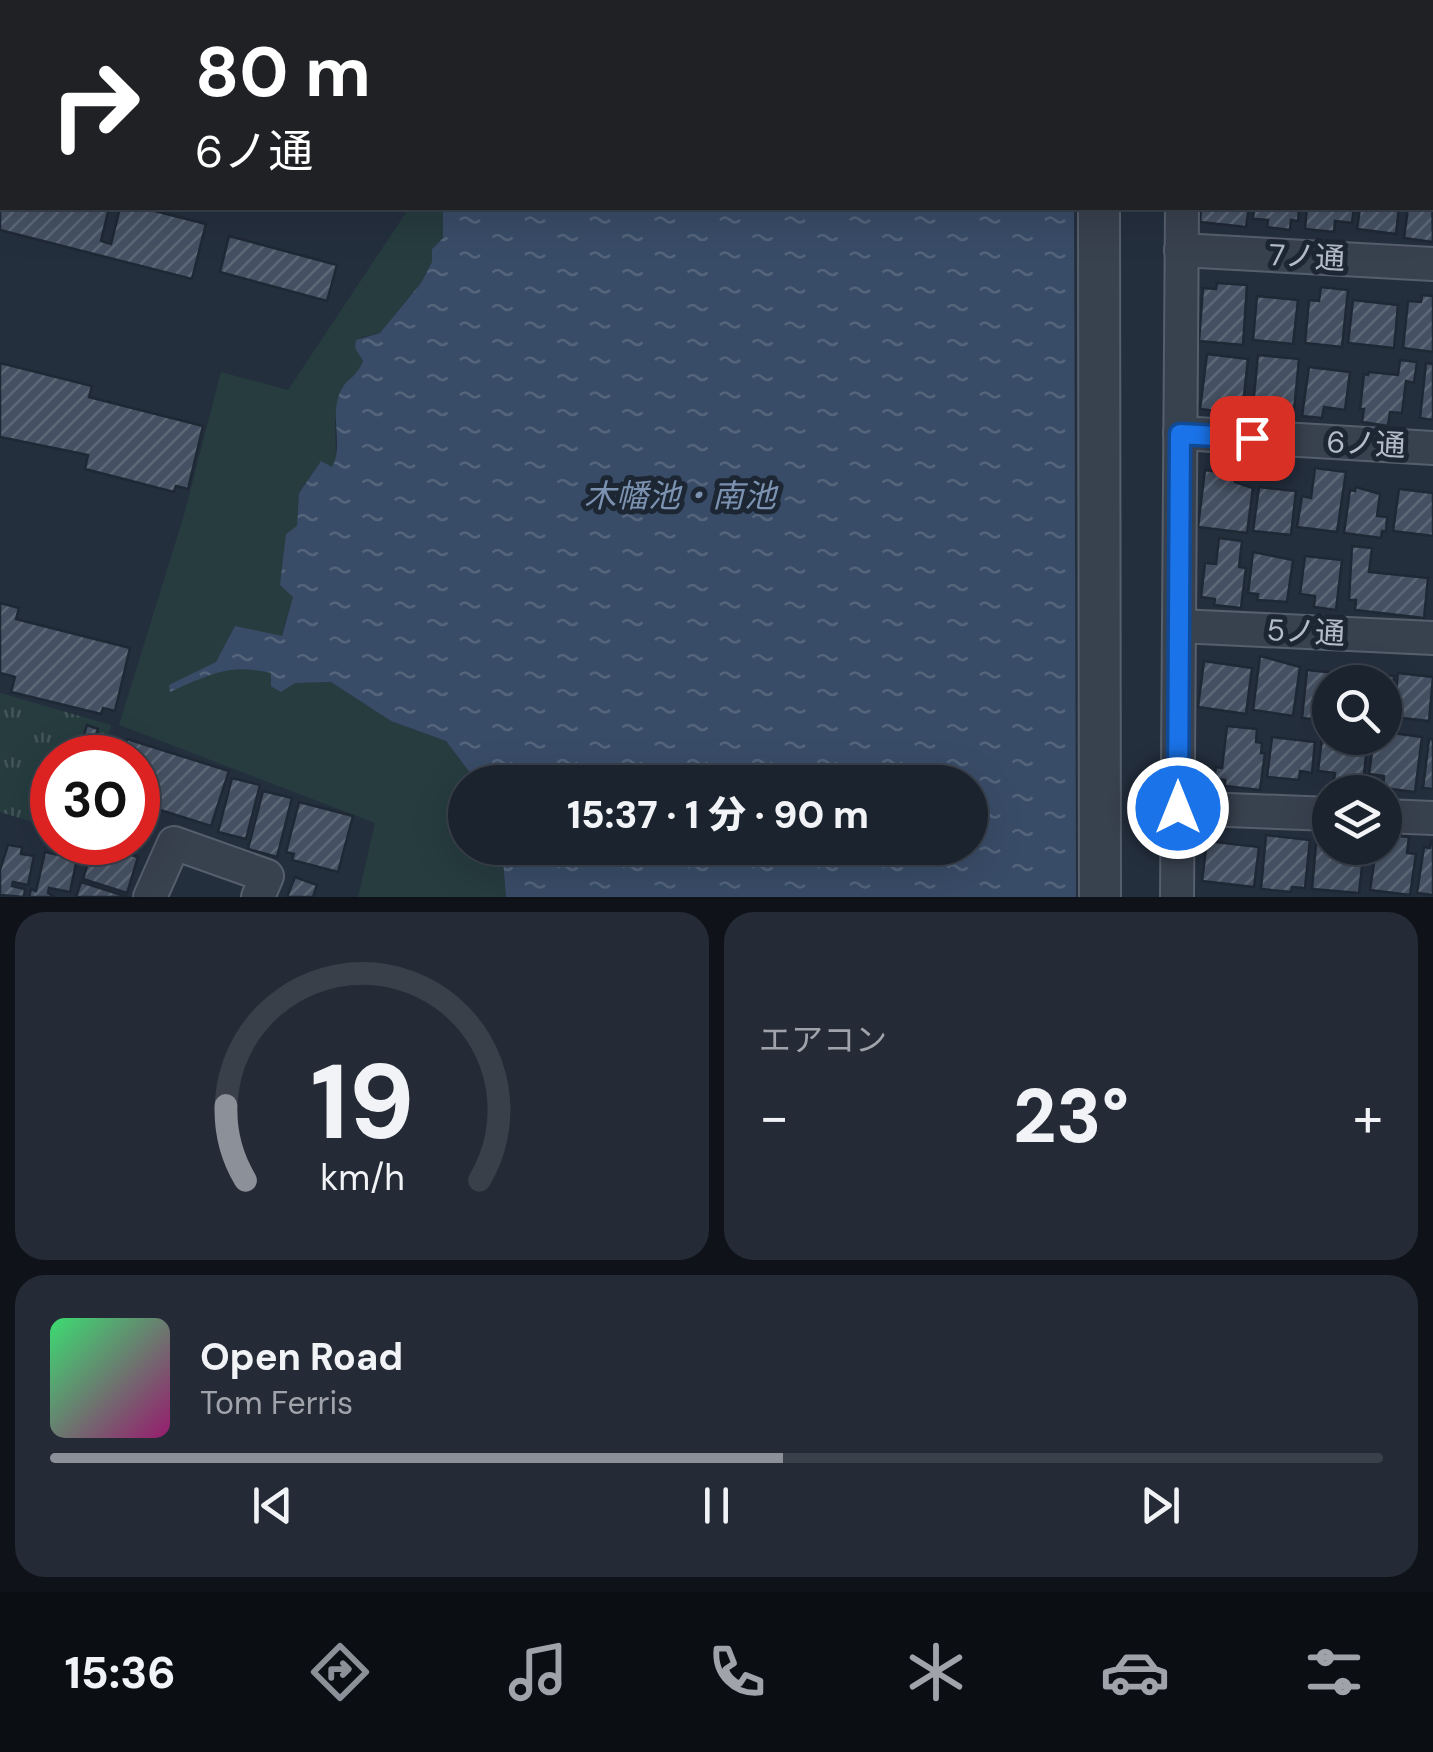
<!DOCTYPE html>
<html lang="ja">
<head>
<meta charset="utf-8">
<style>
	:root { --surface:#1b232e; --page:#242b36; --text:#f1f3f6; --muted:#a0a4aa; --line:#39404a; --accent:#8c9099 }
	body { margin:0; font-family:"DM Sans","Noto Sans JP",sans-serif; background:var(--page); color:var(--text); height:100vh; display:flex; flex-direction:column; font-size:38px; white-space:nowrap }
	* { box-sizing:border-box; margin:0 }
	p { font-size:32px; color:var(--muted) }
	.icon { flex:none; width:55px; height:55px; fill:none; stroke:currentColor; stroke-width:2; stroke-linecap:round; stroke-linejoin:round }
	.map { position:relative; height:897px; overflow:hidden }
	.sheet { display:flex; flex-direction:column; gap:15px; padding:15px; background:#0f1319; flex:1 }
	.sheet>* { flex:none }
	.guide { position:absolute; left:0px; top:0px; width:1435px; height:210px; box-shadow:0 10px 40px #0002,0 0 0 2px var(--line); background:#202124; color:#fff; overflow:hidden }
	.controls { position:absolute; left:1312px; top:665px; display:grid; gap:20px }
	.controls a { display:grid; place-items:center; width:90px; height:90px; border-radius:50%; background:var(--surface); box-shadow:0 10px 40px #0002,0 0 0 2px var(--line); font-size:50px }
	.speed { position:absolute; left:30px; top:735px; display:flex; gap:20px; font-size:50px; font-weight:700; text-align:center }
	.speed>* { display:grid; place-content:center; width:130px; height:130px; border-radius:50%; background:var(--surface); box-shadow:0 10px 40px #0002,0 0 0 2px var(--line); line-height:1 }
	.speed .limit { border:15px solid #d22; background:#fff; color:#111 }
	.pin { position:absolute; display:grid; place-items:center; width:85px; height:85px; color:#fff; margin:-42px; border-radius:20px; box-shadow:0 5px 15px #0006 }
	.me { position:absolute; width:110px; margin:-55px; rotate:0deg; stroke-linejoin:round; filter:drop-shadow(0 0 8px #0008) }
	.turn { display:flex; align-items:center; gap:35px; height:210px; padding:0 30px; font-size:45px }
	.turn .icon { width:130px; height:130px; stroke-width:2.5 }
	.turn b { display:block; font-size:70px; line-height:85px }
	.big { font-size:75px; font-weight:800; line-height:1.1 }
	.sheet .widget { flex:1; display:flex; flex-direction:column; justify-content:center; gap:15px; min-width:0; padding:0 35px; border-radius:30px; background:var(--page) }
	.sheet .dial { align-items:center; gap:0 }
	.dial svg { height:260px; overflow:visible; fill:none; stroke:var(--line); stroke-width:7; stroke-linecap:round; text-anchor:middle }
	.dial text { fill:var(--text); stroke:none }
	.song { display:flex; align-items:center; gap:30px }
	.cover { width:120px; height:120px; border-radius:15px; background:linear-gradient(135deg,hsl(140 70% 55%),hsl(320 70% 35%)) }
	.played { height:10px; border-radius:5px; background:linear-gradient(90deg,var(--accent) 55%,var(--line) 55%) }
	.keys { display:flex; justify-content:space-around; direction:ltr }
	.heat { display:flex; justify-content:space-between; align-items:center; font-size:55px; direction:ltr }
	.sheet .tiles { flex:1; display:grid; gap:15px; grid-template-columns:1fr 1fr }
	.widget:last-child { grid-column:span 2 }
	.trip { position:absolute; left:448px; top:765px; width:540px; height:100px; border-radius:50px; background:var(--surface); box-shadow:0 10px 40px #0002,0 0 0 2px var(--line); font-weight:800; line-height:100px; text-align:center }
	.tab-bar { display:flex; height:160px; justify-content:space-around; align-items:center; background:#0b0e12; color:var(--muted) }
	.tab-bar .icon { width:70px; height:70px }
	.tab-bar .active { color:var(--accent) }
	.tab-bar b { font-size:45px; color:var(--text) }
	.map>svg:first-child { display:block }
	.green { fill:#263c3f }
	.park { fill:url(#park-tufts) }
	.water { fill:url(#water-ripples) }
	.building { fill:url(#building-hatch); stroke:#1f2835; stroke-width:2.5 }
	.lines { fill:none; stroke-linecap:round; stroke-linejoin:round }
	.minor-casing { stroke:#565f6c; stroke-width:36 }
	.tertiary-casing { stroke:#565f6c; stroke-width:44 }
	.minor { stroke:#38414e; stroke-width:32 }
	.tertiary { stroke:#38414e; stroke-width:40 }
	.route-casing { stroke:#114b97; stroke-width:25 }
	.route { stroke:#1a73e8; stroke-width:18 }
	.labels { text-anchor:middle; stroke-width:10; stroke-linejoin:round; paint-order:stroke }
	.street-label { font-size:30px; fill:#b4bcc9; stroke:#1d2633 }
	.water-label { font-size:32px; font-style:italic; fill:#7c92b1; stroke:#1d2633 }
</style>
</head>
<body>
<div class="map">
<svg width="1433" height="897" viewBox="0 0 1433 897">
	<defs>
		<pattern id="park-tufts" width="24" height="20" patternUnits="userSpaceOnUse" patternTransform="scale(2.5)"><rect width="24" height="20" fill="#263c3f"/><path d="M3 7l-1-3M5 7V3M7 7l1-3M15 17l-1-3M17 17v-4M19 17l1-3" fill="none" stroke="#435659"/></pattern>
		<pattern id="water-ripples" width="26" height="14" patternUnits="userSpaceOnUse" patternTransform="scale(2.5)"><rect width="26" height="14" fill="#394c67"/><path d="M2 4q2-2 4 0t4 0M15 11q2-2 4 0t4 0" fill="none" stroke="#53647b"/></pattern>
		<pattern id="building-hatch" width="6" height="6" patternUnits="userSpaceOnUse" patternTransform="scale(2.5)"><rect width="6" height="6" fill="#455162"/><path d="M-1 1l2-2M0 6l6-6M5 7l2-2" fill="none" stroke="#5d6877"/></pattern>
	</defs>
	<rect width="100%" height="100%" fill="#242f3e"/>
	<!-- green -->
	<polygon class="green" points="409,208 443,208 443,238 432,249 432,262 421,283 380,333 362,337 355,348 363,361 335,420 336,461 333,468 321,461 299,492 293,597 281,637 235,626 216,662 171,691 215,672 242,666 272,673 295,683 331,682 391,721 446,741 471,774 488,777 490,782 465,782 465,848 502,848 506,897 358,897 375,823 119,725 184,515 221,372 288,390"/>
	<!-- park -->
	<polygon class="park" points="0,693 111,725 102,757 52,758 52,828 0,812"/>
	<!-- water -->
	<g class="water">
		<polygon points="421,0 921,0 923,2 422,2"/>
		<path d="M443 208H1074L1076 897H506L502 848H970V782H490L488 777 471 774 446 741 391 721 331 682 295 683 281 692 271 686V673C229 663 209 675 170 692L169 685 216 662 235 626 282 636 293 597 280 585 286 534 297 526 299 493 321 461 332 467C345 445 327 411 343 387 350 376 355 379 363 361L355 348 356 340 380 333 421 283 432 262V249L443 238Z"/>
	</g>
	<!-- building -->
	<g class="building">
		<polygon points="0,173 2,208 109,208 101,241 111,244 120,208 143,208 206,224 192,279 0,230"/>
		<polygon points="1432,192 1433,242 1404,238 1408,208 1432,208"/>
		<polygon points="1201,208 1249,208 1246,227 1200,222"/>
		<polygon points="1254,208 1299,208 1298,221 1291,220 1290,230 1267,227 1268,220 1253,219"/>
		<polygon points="1307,208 1354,208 1352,223 1335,221 1334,232 1305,229"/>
		<polygon points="1360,208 1399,208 1396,234 1357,229"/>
		<polygon points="229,236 337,265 327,301 220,272"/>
		<polygon points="1217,283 1247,285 1243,345 1199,341 1203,288 1216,289"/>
		<polygon points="1321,287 1348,290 1342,347 1305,343 1309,300 1319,301"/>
		<polygon points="1422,295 1433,296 1433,352 1403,348 1408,301 1421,302"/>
		<polygon points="1257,296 1298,300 1293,344 1253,340"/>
		<polygon points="1353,300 1398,305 1394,348 1348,343"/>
		<polygon points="1207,354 1248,359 1242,414 1200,409"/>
		<polygon points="1258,355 1299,359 1293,421 1265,419 1266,407 1253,406"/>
		<polygon points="1400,360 1417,362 1414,383 1406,381 1402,413 1390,412 1388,426 1362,422 1364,409 1360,409 1364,374 1368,375 1369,372 1398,375"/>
		<polygon points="0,363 92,386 89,397 203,426 188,489 176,486 174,492 85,469 88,455 0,437"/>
		<polygon points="1426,363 1433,364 1433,420 1420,418"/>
		<polygon points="1309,367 1350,372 1345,410 1324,407 1322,418 1302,416"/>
		<polygon points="1315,468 1346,472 1337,532 1297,527 1302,496 1311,498"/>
		<polygon points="1205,470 1235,474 1235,482 1253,488 1247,533 1198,527"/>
		<polygon points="1259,487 1296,491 1291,535 1253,531"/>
		<polygon points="1356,487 1380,494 1377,516 1387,517 1386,532 1382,531 1381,538 1344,533 1350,490 1355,491"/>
		<polygon points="1399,489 1433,493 1433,536 1393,531"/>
		<polygon points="1219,538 1242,541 1239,567 1246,568 1241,608 1214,605 1215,599 1201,597 1205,563 1216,564"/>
		<polygon points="1352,546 1372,548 1369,572 1428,578 1424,618 1355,610 1356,600 1349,600"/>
		<polygon points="1253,552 1293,560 1287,602 1257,600 1258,594 1248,593"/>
		<polygon points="1305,556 1342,560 1336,610 1314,607 1315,596 1300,594"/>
		<polygon points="0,603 19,608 16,619 130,648 115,711 103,708 101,714 11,692 15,677 0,673"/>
		<polygon points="1260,656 1300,667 1293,716 1253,710"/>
		<polygon points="1204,661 1252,668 1246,714 1198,707"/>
		<polygon points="1307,670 1346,674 1345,682 1330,682 1330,721 1302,718"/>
		<polygon points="1356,672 1394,676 1389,724 1385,724 1385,682 1355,682"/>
		<polygon points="1398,673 1433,677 1429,721 1393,717"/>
		<polygon points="87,725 98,729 89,758 77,758"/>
		<polygon points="1227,726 1257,729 1256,742 1262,743 1261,753 1265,753 1260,790 1225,786 1225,780 1214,779 1216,767 1222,768"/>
		<polygon points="1323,730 1330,731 1330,738 1368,738 1362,792 1332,790 1335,773 1318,771"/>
		<polygon points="1385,732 1422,737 1415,792 1383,788 1384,776 1369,774 1374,738 1385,738"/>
		<polygon points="1272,737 1315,742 1312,773 1300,771 1299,780 1267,777"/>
		<polygon points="127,739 229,771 211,826 138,803 138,758 122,758"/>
		<polygon points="1429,739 1433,739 1433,789 1423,788"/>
		<polygon points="232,778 260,785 246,839 218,832"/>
		<polygon points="263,791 292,798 277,857 248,849"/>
		<polygon points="299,802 353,816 338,872 292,860 294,854 286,852"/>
		<polygon points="1266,835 1310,840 1305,888 1292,887 1291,892 1261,889"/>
		<polygon points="1388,835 1409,837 1407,853 1416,854 1410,895 1370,890 1376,849 1386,850"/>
		<polygon points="1431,840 1433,840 1433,895 1417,893 1424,847 1430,848"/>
		<polygon points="1207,841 1259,847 1254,887 1202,881"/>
		<polygon points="94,844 138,857 127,893 83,879"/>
		<polygon points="1316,844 1364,849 1359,893 1312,889"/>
		<polygon points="8,845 22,847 21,854 34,856 28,885 13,882 12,886 25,889 24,897 0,895 0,870"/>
		<polygon points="45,852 77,859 70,892 49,888 48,893 55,897 29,897 31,889 36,891"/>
		<polygon points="295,877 317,885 313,897 287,897"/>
		<polygon points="81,882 128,897 76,897"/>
	</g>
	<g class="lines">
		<defs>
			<g id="minor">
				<polyline points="1182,2 1182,0"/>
				<polyline points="1432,77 1433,77"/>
				<polyline points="1181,250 1433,264"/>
				<polyline points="1180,433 1433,448"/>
				<polyline points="1179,626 1433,638"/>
				<polyline points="1178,808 1330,814"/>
				<polyline points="1385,816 1433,818"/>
				<polyline points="150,897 174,843 267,876 258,897"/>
				<polyline points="1177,897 1182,208"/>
			</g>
			<g id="tertiary">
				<polyline points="1098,0 1098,2"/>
				<polyline points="1099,208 1100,897"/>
			</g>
		</defs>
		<!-- minor casing -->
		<use href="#minor" class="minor-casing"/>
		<!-- tertiary casing -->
		<use href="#tertiary" class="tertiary-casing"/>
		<!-- minor -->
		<use href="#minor" class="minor"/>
		<!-- tertiary -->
		<use href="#tertiary" class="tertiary"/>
	</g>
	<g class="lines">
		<defs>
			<polyline id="route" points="1178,808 1180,434 1252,438"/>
		</defs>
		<!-- route casing -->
		<use href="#route" class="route-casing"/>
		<!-- route -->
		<use href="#route" class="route"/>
	</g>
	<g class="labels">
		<!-- street labels -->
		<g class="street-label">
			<text transform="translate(1307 257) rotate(3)" y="10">7ノ通</text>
			<text transform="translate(1366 444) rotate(3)" y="10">6ノ通</text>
			<text transform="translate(1306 632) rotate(3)" y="10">5ノ通</text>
		</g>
		<!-- water labels -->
		<g class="water-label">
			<text x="680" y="507">木幡池・南池</text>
		</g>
	</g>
</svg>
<div class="controls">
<a><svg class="icon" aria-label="search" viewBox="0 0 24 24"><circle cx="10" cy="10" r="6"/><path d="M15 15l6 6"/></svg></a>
<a><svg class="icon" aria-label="layers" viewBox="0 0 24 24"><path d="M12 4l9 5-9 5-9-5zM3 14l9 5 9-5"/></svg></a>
</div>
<div class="speed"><div class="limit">30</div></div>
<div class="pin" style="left:1252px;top:438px;background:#d93025"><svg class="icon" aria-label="arrive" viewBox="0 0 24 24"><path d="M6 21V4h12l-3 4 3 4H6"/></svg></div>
<svg class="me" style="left:1178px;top:808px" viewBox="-20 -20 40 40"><circle r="17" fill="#1a73e8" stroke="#fff" stroke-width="3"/><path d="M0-11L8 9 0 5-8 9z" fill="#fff"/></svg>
<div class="trip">15:37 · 1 分 · 90 m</div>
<div class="guide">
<div class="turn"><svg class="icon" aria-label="right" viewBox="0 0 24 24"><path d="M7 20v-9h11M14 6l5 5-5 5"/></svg><div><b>80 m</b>6ノ通</div></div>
</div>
</div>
<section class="sheet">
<div class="tiles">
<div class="widget dial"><svg viewBox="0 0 100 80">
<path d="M14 69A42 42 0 1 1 86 69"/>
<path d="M14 69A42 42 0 0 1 8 46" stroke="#8c9099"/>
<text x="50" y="56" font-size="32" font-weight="700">19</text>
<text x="50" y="72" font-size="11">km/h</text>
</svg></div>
<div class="widget"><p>エアコン</p>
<div class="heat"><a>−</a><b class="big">23°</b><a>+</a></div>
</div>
<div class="widget">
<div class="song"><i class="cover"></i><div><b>Open Road</b><p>Tom Ferris</p></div></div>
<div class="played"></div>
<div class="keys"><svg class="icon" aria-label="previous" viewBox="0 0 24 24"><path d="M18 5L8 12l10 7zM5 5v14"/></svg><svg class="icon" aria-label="pause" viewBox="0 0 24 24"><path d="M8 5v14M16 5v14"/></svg><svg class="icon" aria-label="next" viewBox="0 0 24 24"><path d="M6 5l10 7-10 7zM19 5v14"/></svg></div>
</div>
</div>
</section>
<nav class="tab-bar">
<b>15:36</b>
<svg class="icon active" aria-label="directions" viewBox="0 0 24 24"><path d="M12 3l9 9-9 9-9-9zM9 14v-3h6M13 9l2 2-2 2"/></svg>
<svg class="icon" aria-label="music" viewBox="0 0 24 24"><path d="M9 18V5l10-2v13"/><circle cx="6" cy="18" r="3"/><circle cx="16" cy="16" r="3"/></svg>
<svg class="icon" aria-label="phone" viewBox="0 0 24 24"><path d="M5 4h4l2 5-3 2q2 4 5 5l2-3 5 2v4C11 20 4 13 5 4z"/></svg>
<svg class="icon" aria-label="climate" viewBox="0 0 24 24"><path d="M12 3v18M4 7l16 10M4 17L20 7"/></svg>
<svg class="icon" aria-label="car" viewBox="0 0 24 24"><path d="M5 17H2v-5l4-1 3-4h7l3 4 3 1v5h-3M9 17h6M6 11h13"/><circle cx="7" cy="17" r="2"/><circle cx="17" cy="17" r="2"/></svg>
<svg class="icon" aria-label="filters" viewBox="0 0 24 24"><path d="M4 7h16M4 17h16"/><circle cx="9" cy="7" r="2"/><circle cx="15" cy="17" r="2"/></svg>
</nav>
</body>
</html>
